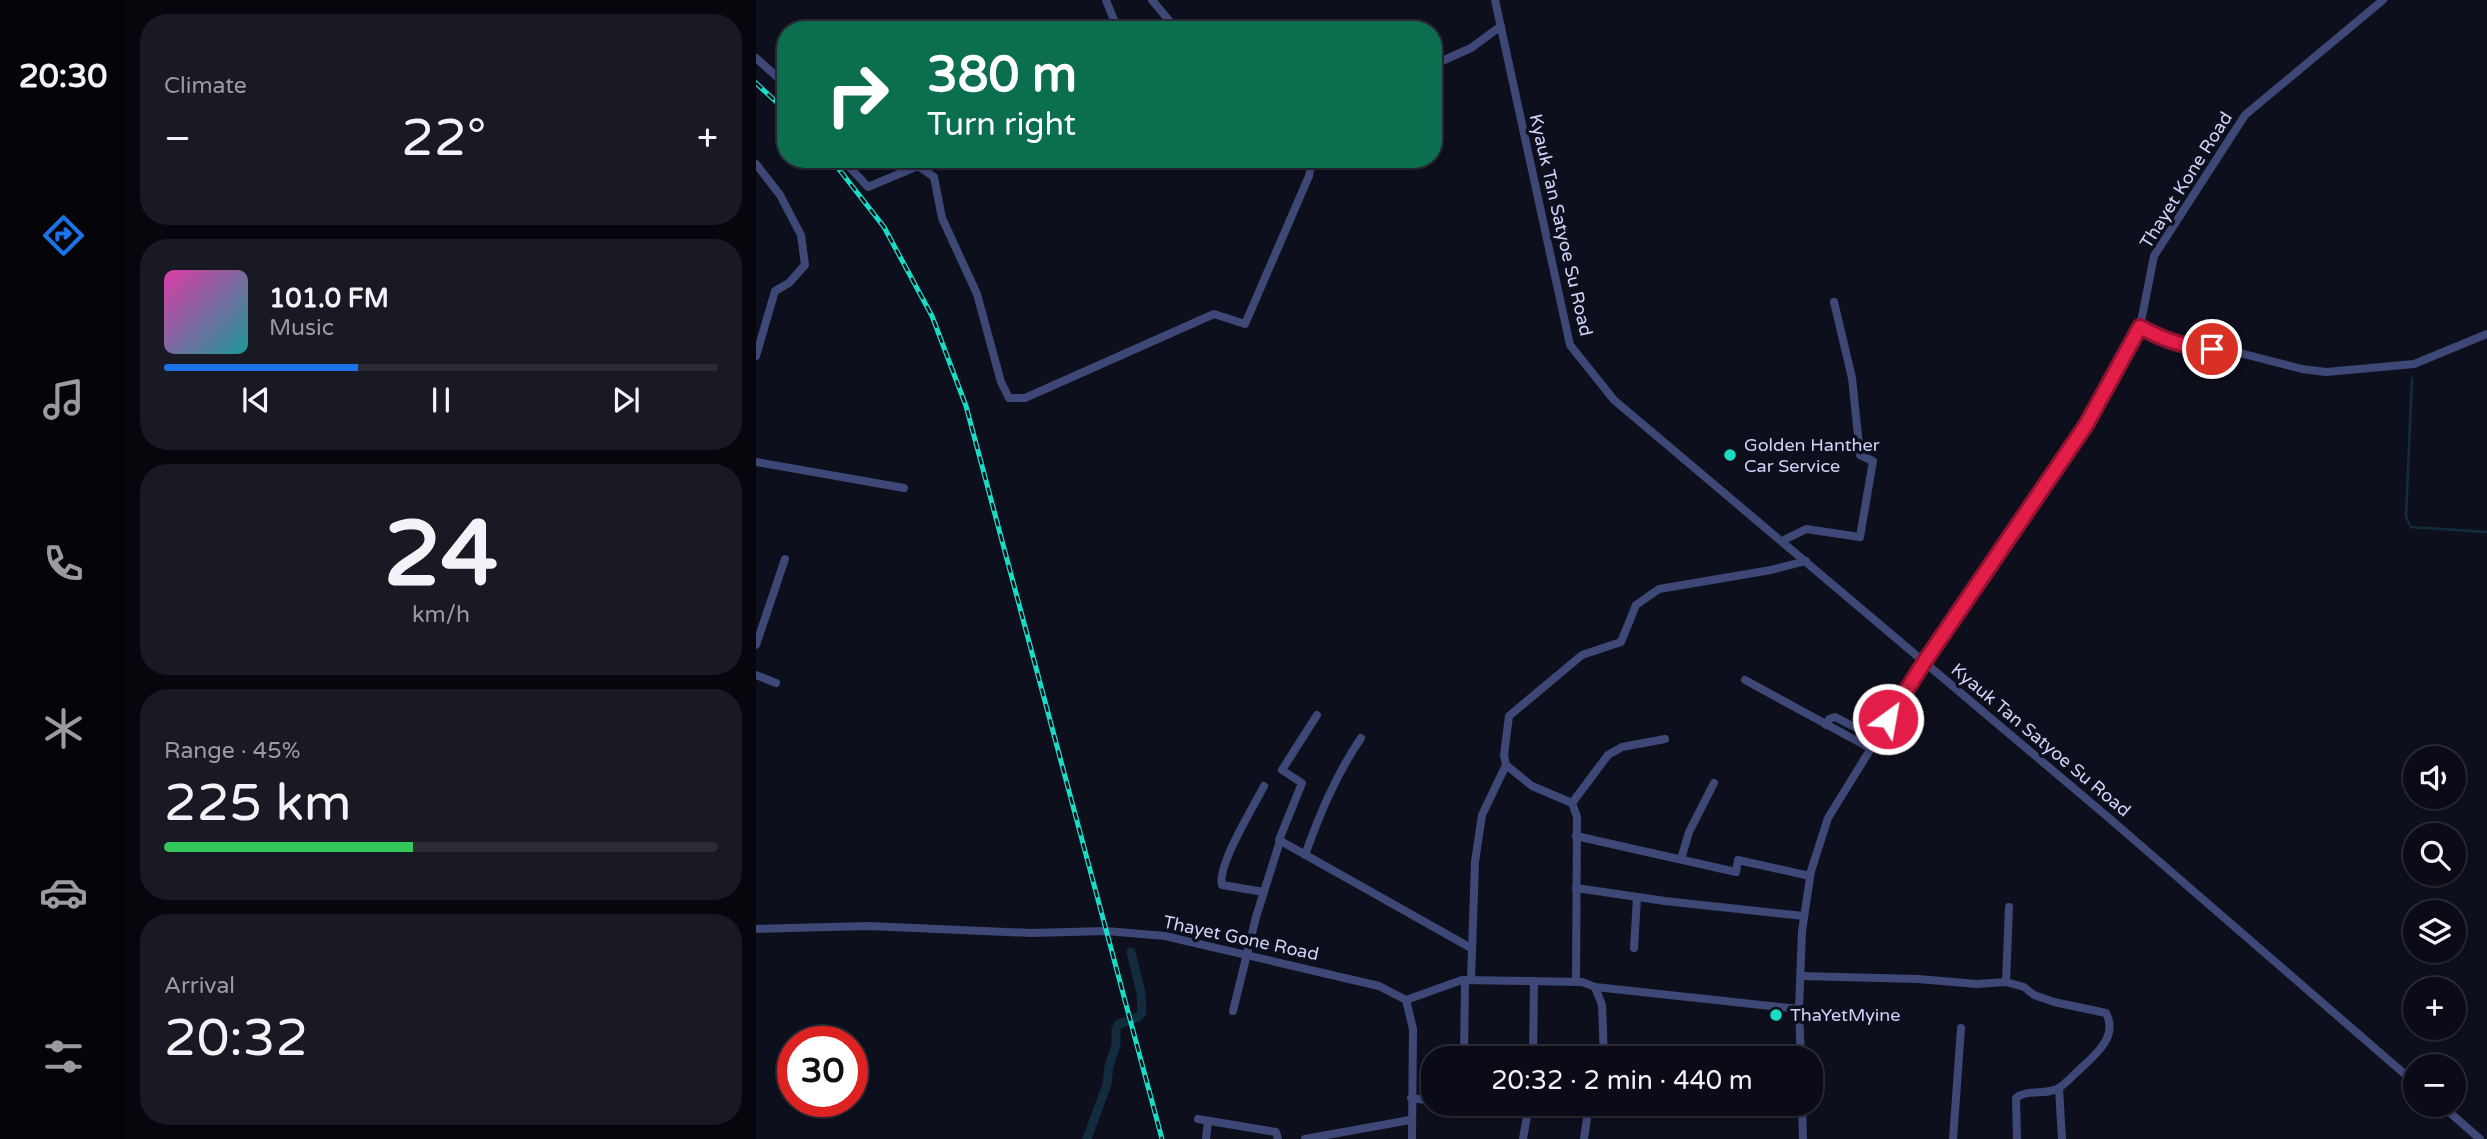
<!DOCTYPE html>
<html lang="en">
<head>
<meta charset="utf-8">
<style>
	:root { --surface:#0a0b16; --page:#181923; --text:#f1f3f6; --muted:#999ba1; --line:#2a2b35; --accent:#1a73e8 }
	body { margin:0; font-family:"Varela Round",sans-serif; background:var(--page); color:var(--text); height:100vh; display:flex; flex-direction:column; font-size:26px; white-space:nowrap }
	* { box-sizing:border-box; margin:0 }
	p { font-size:23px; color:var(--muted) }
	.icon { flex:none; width:38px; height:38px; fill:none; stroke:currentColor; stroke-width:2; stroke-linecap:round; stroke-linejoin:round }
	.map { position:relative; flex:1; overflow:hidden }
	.panel { display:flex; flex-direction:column; gap:14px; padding:14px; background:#06060c; width:630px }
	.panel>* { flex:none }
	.hud { position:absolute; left:21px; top:21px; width:665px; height:147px; border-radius:28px; box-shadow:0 2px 5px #0004,0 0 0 2px var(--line); background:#0b6e4f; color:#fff; overflow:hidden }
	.tools { position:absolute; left:1647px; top:746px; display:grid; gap:14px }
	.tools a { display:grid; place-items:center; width:63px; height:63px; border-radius:50%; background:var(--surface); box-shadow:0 2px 5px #0004,0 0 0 2px var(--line); font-size:35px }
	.speed { position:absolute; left:21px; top:1026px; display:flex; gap:14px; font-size:35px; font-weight:700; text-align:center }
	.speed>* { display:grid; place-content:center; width:91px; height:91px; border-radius:50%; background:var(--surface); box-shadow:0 2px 5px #0004,0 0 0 2px var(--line); line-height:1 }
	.speed .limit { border:10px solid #d22; background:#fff; color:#111 }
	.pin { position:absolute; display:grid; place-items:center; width:60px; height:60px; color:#fff; margin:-30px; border:4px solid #fff; border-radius:50%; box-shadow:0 2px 7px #0007 }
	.me { position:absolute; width:77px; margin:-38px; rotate:32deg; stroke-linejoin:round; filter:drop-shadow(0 0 5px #0008) }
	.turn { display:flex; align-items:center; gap:24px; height:147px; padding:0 35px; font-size:32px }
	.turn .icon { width:91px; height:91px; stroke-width:2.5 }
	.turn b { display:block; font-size:49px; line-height:60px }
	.big { font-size:52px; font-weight:600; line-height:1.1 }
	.panel .widget { flex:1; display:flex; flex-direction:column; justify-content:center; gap:10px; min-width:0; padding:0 24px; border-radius:28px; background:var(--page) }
	.panel .dial { align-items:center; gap:0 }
	.dial b { font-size:91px; line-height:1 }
	.song { display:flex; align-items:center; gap:21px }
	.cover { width:84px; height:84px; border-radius:10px; background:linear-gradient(135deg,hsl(320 70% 55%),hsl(180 70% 35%)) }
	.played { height:7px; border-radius:4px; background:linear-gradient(90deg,var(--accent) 35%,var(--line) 35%) }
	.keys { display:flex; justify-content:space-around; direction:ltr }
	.heat { display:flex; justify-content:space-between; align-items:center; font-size:38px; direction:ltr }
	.charge { height:10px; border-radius:5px; background:linear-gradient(90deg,#34c759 45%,var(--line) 0) }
	.trip { position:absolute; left:665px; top:1046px; width:402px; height:70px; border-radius:28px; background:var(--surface); box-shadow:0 2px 5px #0004,0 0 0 2px var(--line); font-weight:600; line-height:70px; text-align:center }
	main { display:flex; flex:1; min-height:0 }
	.menu { display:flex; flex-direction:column; width:126px; justify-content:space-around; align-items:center; background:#040409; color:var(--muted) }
	.menu .icon { width:49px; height:49px }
	.menu .selected { color:var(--accent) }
	.menu b { font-size:32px; color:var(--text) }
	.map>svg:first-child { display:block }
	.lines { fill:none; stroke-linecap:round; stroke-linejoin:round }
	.stream { stroke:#122c3d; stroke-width:2.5 }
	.canal { stroke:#122c3d; stroke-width:9 }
	.minor { stroke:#3e4877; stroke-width:8 }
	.rail-casing { stroke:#18dcc5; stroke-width:5 }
	.rail { stroke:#0e0f1d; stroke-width:2.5; stroke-dasharray:8; stroke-linecap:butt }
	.route-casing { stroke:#92132f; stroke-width:18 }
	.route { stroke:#e11d48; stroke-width:12 }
	.poi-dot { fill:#18dcc5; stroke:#0e0f1d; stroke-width:2.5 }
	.labels { text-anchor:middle; stroke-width:7; stroke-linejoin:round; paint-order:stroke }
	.street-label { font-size:18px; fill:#cfd3fa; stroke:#0e0f1d }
	.poi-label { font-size:18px; fill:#cfd3fa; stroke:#0e0f1d; text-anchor:start }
</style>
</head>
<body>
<main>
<nav class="menu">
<b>20:30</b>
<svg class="icon selected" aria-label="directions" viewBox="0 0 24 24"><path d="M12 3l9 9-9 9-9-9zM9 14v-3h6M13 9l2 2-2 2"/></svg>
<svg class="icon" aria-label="music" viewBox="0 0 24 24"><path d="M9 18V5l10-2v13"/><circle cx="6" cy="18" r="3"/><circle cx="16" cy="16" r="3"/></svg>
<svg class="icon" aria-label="phone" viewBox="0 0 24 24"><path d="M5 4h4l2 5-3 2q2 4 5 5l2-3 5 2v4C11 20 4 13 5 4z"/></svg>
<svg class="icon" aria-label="climate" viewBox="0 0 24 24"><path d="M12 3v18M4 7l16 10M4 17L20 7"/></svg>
<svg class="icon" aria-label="car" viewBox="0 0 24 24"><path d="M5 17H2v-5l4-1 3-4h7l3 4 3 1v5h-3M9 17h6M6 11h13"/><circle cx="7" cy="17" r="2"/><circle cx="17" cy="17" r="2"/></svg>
<svg class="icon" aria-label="filters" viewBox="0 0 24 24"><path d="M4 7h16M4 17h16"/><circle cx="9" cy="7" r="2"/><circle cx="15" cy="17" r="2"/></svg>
</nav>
<section class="panel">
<div class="widget"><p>Climate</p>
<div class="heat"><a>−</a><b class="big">22°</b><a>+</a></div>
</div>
<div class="widget">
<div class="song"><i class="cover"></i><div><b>101.0 FM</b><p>Music</p></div></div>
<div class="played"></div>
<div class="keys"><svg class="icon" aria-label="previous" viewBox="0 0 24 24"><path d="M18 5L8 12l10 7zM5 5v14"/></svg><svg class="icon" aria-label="pause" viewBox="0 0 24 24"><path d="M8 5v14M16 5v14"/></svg><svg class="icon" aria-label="next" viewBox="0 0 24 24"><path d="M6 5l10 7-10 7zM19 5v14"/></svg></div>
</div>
<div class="widget dial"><b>24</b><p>km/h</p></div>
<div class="widget"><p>Range · 45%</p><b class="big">225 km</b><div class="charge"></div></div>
<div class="widget"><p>Arrival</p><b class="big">20:32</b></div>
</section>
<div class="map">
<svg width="1731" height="1139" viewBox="0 0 1731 1139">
	<rect width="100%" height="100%" fill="#0e0f1d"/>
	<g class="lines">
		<!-- stream -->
		<polyline class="stream" points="1656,378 1650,517 1655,527 1731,532"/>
		<!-- canal -->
		<polyline class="canal" points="331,1139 351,1084 353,1066 360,1045 360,1029 363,1024 382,1017 386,1013 385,993 375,952"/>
		<!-- minor -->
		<g class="minor">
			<polyline points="350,0 362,30"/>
			<polyline points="396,0 416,24"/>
			<polyline points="739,0 814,345 858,400 1353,818 1659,1083"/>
			<polyline points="0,58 30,85"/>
			<polyline points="677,65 715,48 745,26"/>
			<polyline points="86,159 112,187 162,166 178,177 186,218 221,294 245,382 253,398 269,398 458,314 489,324 553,176 556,159"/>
			<polyline points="0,164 24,195 45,235 49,265 33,283 19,291 0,356"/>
			<polyline points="1384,327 1411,342 1435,348 1476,351 1546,369 1570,372 1658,364 1731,334"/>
			<polyline points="0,462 148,488"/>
			<polyline points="1026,541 1050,529 1104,537 1117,461 1104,455 1096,378 1078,302"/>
			<polyline points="0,645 29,559"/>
			<polyline points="0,675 20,683"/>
			<polyline points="989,680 1114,748"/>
			<polyline points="561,715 526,770 546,783 523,840 715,948"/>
			<polyline points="1070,725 1073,719 1079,717 1120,738"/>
			<polyline points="750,765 776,786 816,803 821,817 820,982"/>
			<polyline points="816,803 852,755 866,747 909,739"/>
			<polyline points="820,836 980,872 982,860 1054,876"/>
			<path d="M549 855C564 813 580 775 605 738"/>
			<polyline points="925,859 933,832 958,783"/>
			<polyline points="820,888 909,901 1048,916"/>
			<path d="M508 892 466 885C461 865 498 806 508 786"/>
			<polyline points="0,929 112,926 275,933 350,931 409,936 623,986 650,1000 706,980 826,982 839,987 846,1005 848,1059"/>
			<polyline points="878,948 881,897"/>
			<path d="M1045 976 1162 979 1221 984 1250 982 1268 987 1278 995 1298 1002 1350 1013C1363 1037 1338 1056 1322 1071 1316 1076 1309 1085 1301 1089 1288 1095 1271 1089 1260 1098L1261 1139"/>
			<polyline points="715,980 719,862 726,815 750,765 748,755 753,716 826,655 865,642 880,605 903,589 1015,570 1050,561"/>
			<polyline points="1250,982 1253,907"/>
			<polyline points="839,987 1043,1009"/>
			<polyline points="650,1000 657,1029 656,1139"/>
			<polyline points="477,1011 500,917 524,841"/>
			<polyline points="708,1059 709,980"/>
			<polyline points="777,1059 778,981"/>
			<polyline points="1045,1059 1043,1009 1046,931 1055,871 1072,818 1169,661 1330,425 1384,327 1398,256 1489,115 1627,0"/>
			<polyline points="1303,1088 1306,1139"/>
			<polyline points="655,1098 677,1101"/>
			<polyline points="701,1104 734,1109 745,1104"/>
			<polyline points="1046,1104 1047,1139"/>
			<polyline points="1684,1104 1724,1139"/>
			<polyline points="442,1119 520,1132 522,1139"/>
			<polyline points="450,1139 452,1121"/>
			<polyline points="549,1139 654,1120"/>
			<polyline points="767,1139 773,1104"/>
			<polyline points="828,1139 833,1104"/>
			<polyline points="1197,1139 1205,1028"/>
		</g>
		<defs>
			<g id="rail">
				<polyline points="0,83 30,111"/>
				<polyline points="75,159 128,227 176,316 210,406 406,1139"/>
			</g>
		</defs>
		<!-- rail casing -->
		<use href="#rail" class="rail-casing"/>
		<!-- rail -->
		<use href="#rail" class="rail"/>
	</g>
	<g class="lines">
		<defs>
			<path id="route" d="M1132 719 1169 661 1330 425 1384 327C1408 340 1428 347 1456 349"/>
		</defs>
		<!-- route casing -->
		<use href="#route" class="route-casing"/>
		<!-- route -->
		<use href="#route" class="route"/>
	</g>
	<!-- markers -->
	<g class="poi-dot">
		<circle cx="974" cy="455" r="7"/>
		<circle cx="1020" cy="1015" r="7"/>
	</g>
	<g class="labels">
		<!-- street labels -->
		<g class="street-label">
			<text transform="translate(1430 180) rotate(-58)" y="6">Thayet Kone Road</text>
			<text transform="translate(805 225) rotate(77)" y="6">Kyauk Tan Satyoe Su Road</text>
			<text transform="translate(1285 740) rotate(40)" y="6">Kyauk Tan Satyoe Su Road</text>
			<text transform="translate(485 938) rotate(12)" y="6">Thayet Gone Road</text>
		</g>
		<!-- poi labels -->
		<g class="poi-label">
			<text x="988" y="451">Golden Hanther<tspan x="988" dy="21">Car Service</tspan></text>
			<text x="1034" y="1021">ThaYetMyine</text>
		</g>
	</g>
</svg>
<div class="tools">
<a><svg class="icon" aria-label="sound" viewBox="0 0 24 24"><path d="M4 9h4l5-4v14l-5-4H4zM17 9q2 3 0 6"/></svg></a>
<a><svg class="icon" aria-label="search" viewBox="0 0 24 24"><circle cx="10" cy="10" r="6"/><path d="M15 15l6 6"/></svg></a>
<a><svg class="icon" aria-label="layers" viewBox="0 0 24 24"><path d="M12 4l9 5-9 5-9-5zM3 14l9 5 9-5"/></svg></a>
<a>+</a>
<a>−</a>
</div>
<div class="speed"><div class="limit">30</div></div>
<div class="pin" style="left:1456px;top:349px;background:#d93025"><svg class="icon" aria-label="arrive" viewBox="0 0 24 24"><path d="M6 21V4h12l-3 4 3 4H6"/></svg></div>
<svg class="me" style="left:1132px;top:719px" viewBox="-20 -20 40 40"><circle r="17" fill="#e11d48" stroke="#fff" stroke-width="3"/><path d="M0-11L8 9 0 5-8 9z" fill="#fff"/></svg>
<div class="trip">20:32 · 2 min · 440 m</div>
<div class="hud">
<div class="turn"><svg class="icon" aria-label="right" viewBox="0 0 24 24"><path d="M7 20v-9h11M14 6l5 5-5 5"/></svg><div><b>380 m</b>Turn right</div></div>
</div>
</div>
</main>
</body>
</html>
